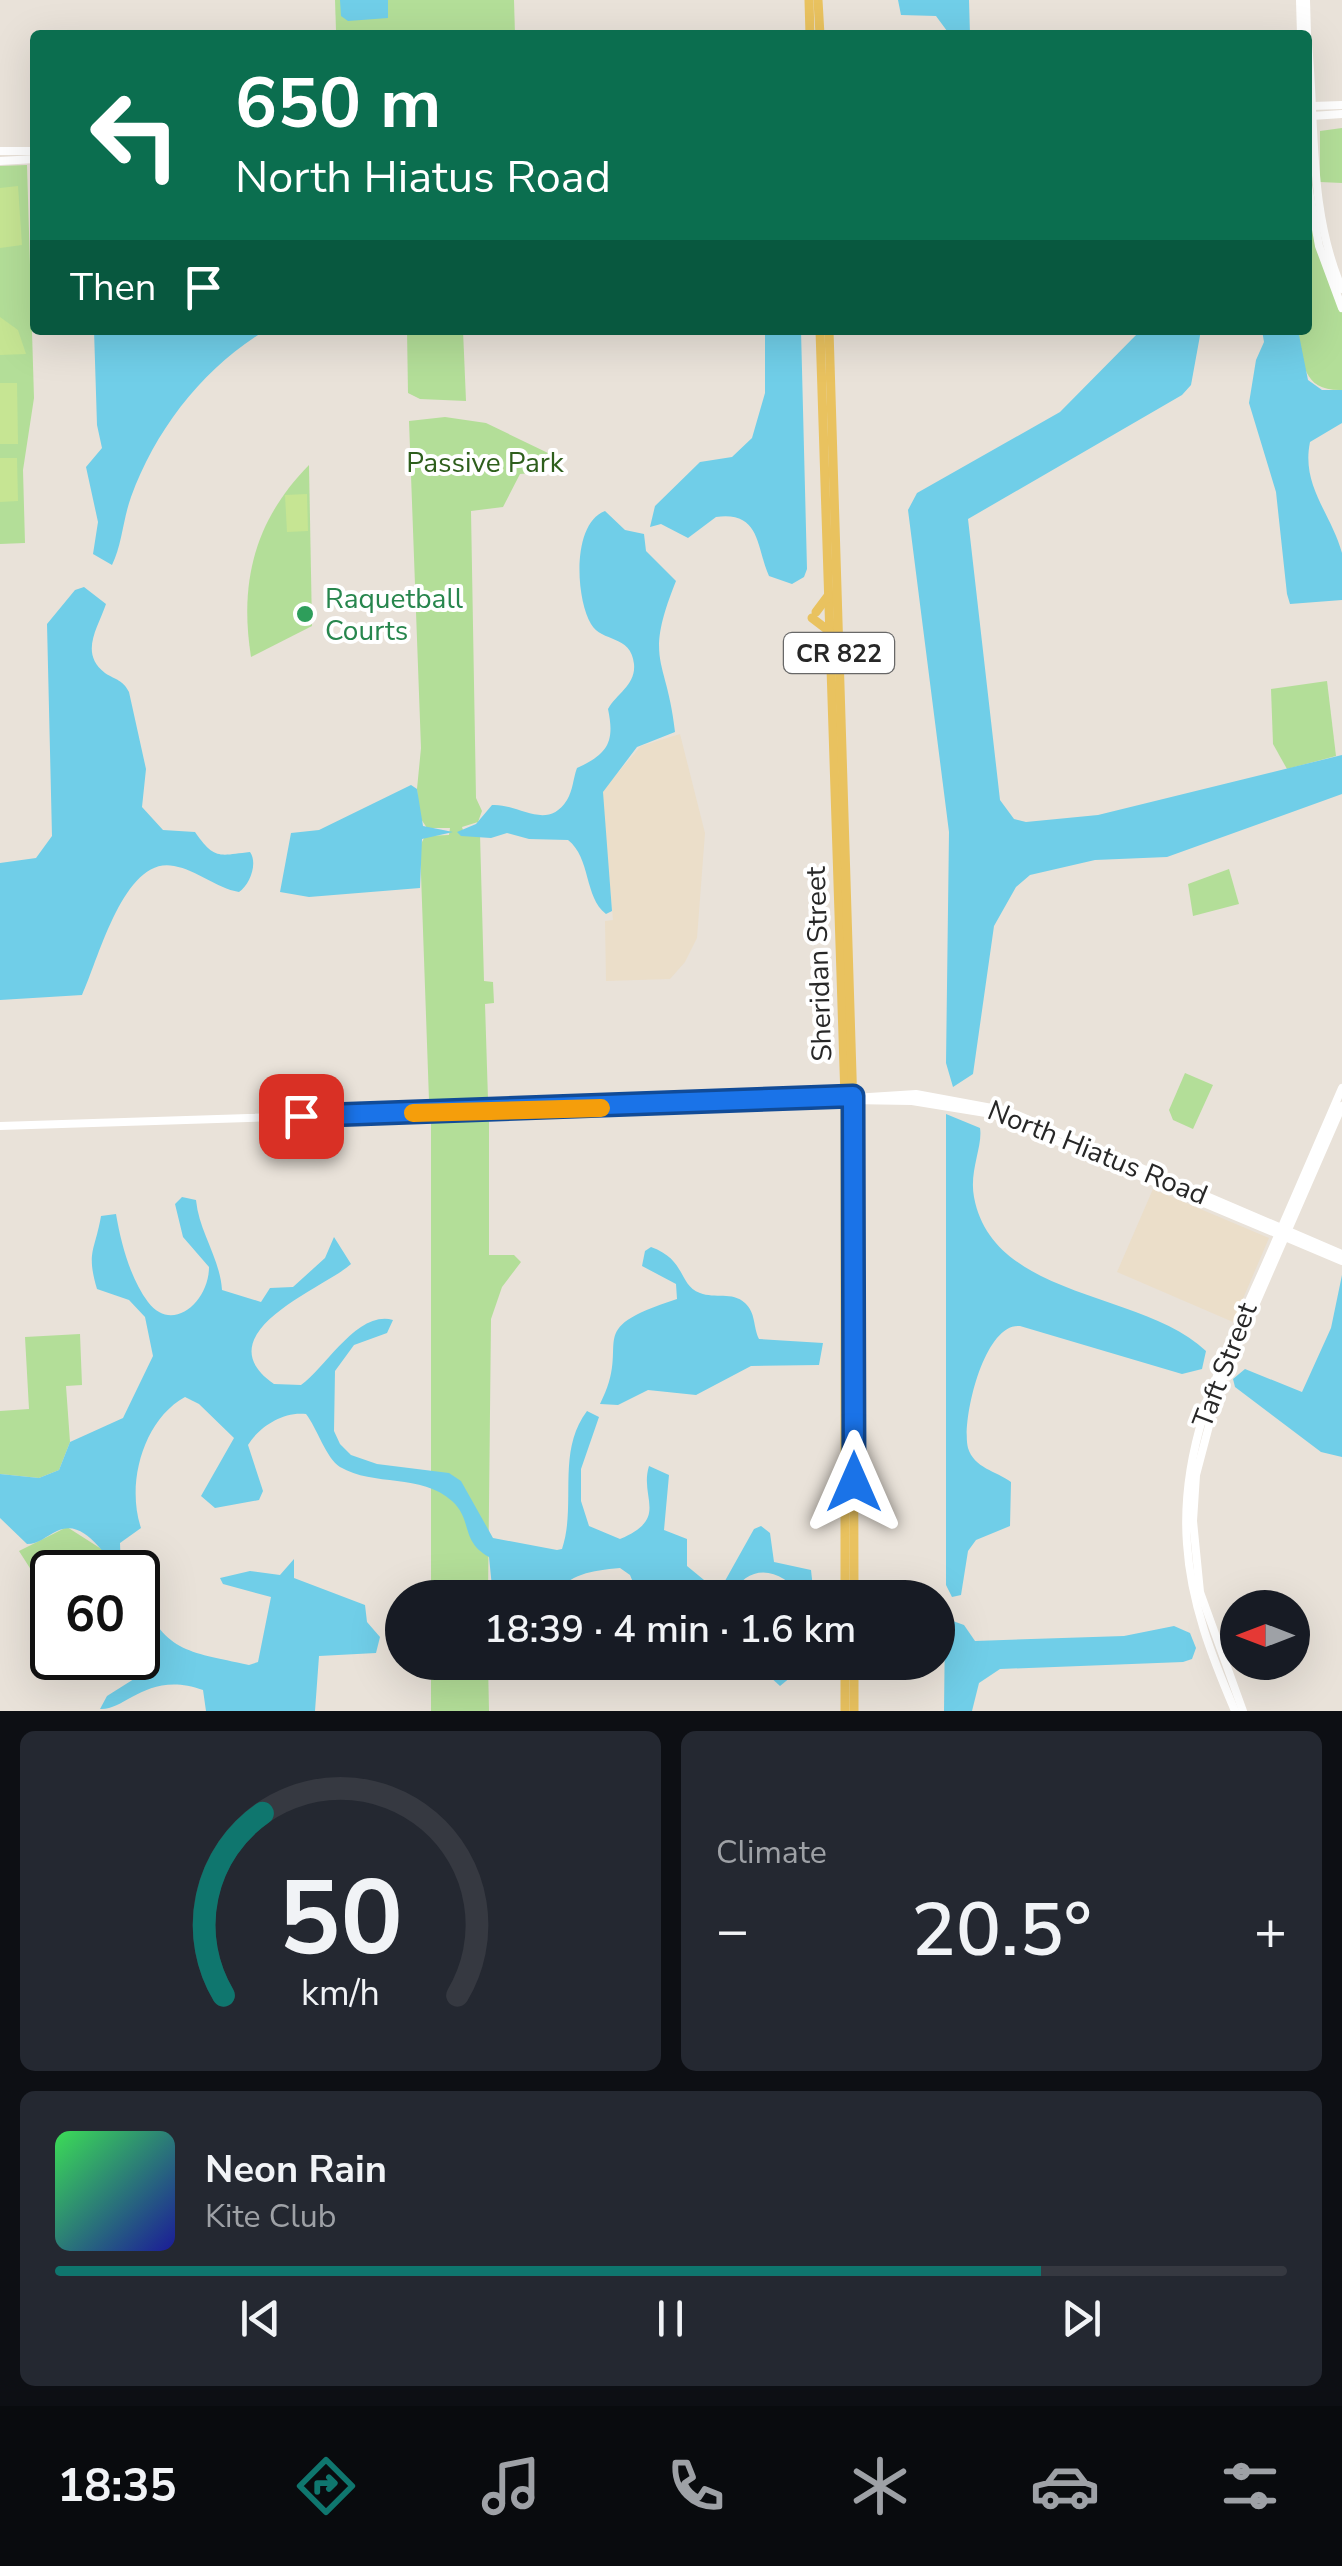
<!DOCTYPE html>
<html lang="en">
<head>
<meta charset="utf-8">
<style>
	:root { --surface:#171b24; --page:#242831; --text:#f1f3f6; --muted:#9ea1a6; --line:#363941; --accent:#0f766e }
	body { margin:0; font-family:"Nunito Sans",sans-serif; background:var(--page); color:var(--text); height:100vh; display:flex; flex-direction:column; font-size:38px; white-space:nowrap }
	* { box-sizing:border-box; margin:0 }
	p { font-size:32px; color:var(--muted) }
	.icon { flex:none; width:55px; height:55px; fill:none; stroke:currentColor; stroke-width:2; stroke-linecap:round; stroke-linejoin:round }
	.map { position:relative; height:1711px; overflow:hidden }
	.side { display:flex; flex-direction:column; gap:20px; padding:20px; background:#0d0f14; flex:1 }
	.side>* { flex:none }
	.hud { position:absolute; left:30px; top:30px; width:1282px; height:305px; border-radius:10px; box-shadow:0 10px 40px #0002; background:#0b6e4f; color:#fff; overflow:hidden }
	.needle { width:65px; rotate:270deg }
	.tools { position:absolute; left:1220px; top:1590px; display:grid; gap:20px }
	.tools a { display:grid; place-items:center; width:90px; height:90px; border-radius:50%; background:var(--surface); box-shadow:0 10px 40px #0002; font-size:50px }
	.speed { position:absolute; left:30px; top:1550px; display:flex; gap:20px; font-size:50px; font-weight:700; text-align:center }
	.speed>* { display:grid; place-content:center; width:130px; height:130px; border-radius:50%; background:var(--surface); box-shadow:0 10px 40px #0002; line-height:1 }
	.speed .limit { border:5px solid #111; border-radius:15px; background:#fff; color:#111 }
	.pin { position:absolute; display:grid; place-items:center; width:85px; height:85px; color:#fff; margin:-42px; border-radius:20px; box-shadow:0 5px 15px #0006 }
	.me { position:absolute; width:110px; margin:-55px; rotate:0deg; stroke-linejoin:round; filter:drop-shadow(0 0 8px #0008) }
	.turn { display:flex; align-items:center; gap:35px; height:210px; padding:0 40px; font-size:45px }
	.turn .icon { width:130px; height:130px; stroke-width:2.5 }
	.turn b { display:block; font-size:70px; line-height:85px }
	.then { display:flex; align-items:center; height:95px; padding:0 40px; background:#0003; gap:20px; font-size:38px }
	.big { font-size:75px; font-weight:600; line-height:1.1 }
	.side .tile { flex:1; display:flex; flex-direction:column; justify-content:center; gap:15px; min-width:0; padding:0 35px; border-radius:15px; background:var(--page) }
	.side .dial { align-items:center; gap:0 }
	.dial svg { height:260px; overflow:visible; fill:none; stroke:var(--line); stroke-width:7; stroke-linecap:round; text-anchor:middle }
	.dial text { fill:var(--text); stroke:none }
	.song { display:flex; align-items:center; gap:30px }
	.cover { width:120px; height:120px; border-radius:15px; background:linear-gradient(135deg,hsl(130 70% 55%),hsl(240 70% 35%)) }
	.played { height:10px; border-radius:5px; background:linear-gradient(90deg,var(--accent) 80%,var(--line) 80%) }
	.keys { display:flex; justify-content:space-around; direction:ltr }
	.heat { display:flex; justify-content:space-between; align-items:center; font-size:55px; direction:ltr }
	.side .tiles { flex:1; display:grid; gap:20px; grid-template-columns:1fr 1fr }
	.tile:last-child { grid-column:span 2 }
	.trip { position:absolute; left:385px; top:1580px; width:570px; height:100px; border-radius:50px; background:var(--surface); box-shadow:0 10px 40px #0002; font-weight:600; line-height:100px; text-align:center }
	.tab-bar { display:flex; height:160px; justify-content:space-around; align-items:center; background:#090b0e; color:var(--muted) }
	.tab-bar .icon { width:70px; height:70px }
	.tab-bar .current { color:var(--accent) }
	.tab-bar b { font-size:45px; color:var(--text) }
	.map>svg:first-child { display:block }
	.education { fill:#ebdec9 }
	.green { fill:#b3de98 }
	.pitch { fill:#c6e593 }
	.water { fill:#70cee8 }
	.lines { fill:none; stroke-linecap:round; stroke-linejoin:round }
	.secondary { stroke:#fff; stroke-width:8 }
	.primary { stroke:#e9c25f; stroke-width:9 }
	.route-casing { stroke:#114b97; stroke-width:25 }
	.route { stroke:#1a73e8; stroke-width:18 }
	.slow { stroke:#f59e0b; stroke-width:18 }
	.leisure-dot { fill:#2e9e5b; stroke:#fff; stroke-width:4 }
	.labels { text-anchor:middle; stroke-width:8; stroke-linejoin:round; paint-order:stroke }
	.shield { fill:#fff; stroke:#686868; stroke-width:2.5 }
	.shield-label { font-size:25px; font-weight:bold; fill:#272727 }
	.park-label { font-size:28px; fill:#2e5f1c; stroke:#fff }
	.leisure-label { font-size:28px; fill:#27864d; stroke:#fff; text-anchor:start }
	.street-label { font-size:28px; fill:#272727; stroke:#fff }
</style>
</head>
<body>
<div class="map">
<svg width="1342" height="1711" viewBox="0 0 1342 1711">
	<rect width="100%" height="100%" fill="#e9e2d9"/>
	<!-- education -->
	<g class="education">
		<polygon points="680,734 705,833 697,938 685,962 670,979 606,981 605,921 613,920 601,792 641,746"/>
		<polygon points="1153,1189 1269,1238 1233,1322 1117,1272"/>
	</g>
	<!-- green -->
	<g class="green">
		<polygon points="335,0 514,0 515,35 336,30"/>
		<polygon points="1342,128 1342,183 1320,182 1320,131"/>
		<polygon points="27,165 34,398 23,470 25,543 0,544 0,166"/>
		<path d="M1308 203 1315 242 1342 308V390C1302 391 1303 363 1298 330H1308Z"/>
		<polygon points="407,330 463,330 466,401 420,399 408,393"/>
		<polygon points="445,417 486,423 548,453 533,473 520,474 503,507 471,511 476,798 482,811 478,822 462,827 465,836 480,834 484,981 493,982 494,1003 485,1004 488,1099 429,1100 420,846 425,836 449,835 450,828 427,828 419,816 417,789 421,748 409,421"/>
		<path d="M309 465 312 626 251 657C239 581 255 520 309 465Z"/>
		<polygon points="1327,681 1336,756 1287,769 1273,744 1271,689"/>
		<polygon points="1229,869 1239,904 1193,916 1188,884"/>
		<polygon points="1185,1073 1213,1085 1193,1129 1173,1120 1169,1110"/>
		<polygon points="489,1118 489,1255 514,1255 521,1262 502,1287 491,1319 488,1597 431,1597 431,1120"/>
		<polygon points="80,1334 82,1385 66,1386 70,1442 59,1470 39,1478 0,1474 0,1411 29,1409 25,1337"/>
		<polygon points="67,1527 103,1550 66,1572 52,1572 52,1581 42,1587 19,1551"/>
		<polygon points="431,1663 488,1663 489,1711 431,1711"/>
	</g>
	<!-- pitch -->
	<g class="pitch">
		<polygon points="18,186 22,245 0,248 0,188"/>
		<polygon points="0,317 18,330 26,354 0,355"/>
		<polygon points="0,383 17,383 18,444 0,444"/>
		<polygon points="0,458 17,458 18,501 0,502"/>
		<polygon points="307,494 308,531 287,532 285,495"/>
	</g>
	<!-- water -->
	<g class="water">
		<polygon points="340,0 388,0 388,18 348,21 341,16"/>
		<polygon points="898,0 969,0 970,35 950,35 936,16 901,15"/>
		<path d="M94 330H266C203 368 156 429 131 497 123 519 122 545 112 565L93 554 98 522 86 467 102 448 97 425Z"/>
		<path d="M765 330H801L807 569 804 577 792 584 769 576C756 547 761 511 716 517L688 538 661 524 650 527 655 506 700 462 732 457 752 438 765 393Z"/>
		<polygon points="1141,330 1201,330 1191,385 1182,395 968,519 1000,800 1014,819 1026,822 1098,815 1342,755 1342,794 1167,857 1095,860 1030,875 1016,887 994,926 973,1074 953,1087 946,1063 949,832 908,510 917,493 1060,412"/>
		<path d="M1262 330H1298L1308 380 1322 390H1342V423L1310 442C1301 486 1331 513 1342 553 1342 566 1342 586 1342 600L1290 604 1287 594 1276 492 1249 403 1256 360 1264 342Z"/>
		<path d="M605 511 625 530 644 534 646 551 676 581C643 663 667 657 675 732L637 747 603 792 612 911 606 914C584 897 591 858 568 840L529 839 507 833 491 838 461 836 457 832 476 824 492 805C518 803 547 832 567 800 573 790 573 779 577 768 608 754 615 742 608 709 617 693 636 685 634 664 631 634 602 643 591 624 576 599 571 524 605 511Z"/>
		<path d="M84 587 106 604C98 628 79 653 105 673 117 681 122 679 129 692L146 769 142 807 163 830 195 832C215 861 220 855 250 852 258 863 250 885 239 892 216 888 197 870 174 866 124 855 98 961 82 995L0 1000V863L36 858 52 836 47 624 75 590Z"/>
		<polygon points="411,785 417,789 423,826 453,832 422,839 420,888 309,897 280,892 291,833 319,830"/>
		<path d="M946 1114 980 1128C983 1146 969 1171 974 1197 993 1300 1144 1291 1206 1351L1202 1369 1182 1374 1020 1326C984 1322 961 1421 968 1448 974 1468 996 1471 1011 1482L1010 1526 976 1540 968 1551 961 1595 952 1597 946 1585Z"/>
		<path d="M182 1197 196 1200C199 1232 220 1258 222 1290L261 1302 270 1288 293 1287 325 1258 334 1237 351 1264C327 1287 201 1333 274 1384L301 1385C325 1369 357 1310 393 1320L387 1333 354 1345 335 1371 334 1431 340 1444 351 1455 377 1464 449 1473 461 1481 493 1538 557 1550 562 1549C577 1504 556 1452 587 1411L599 1417 581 1469V1501L589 1526 620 1539C670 1518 639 1498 649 1466L669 1475 664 1530 687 1539V1566L715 1589 721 1588 754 1529 761 1526 770 1533 774 1562 811 1570 814 1597H802C782 1568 748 1561 731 1597H639L630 1575 620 1568C590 1571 571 1573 552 1597L500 1591 492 1587 489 1557C460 1541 473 1520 452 1501 421 1473 374 1487 340 1467 326 1458 317 1428 306 1414 283 1411 259 1427 248 1445L263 1491 259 1500 215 1508 201 1496 234 1438 199 1404 185 1397C143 1420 126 1484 141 1528L120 1543 121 1572C105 1558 85 1517 57 1531 46 1536 39 1544 27 1544L0 1518V1474L39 1478 59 1470 70 1442 123 1418 153 1356 145 1317 129 1300 97 1289C86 1252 95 1251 101 1216L116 1214C121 1243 130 1278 148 1302 172 1334 209 1302 209 1267L183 1237 175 1204Z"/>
		<path d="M651 1247C687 1260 678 1285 700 1293 715 1299 732 1291 745 1303 756 1313 753 1327 759 1339L823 1343 819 1365 751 1366 696 1395 648 1390 618 1405 600 1404C634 1339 578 1331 677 1299L676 1284 642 1266 645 1251Z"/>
		<polygon points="1342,1275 1342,1457 1321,1452 1235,1387 1233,1379 1245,1369 1302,1392 1331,1328"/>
		<path d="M294 1559V1578L365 1605 367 1622 380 1637 376 1653 319 1656 315 1711H206L203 1690C148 1670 125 1711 100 1709L107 1696 145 1672 138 1633V1589C164 1653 186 1651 249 1665L258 1662 271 1597 223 1584 220 1578 250 1571 280 1575Z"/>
		<polygon points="950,1620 964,1625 975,1641 1124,1636 1174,1626 1190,1633 1196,1648 1192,1659 1183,1662 1000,1669 979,1683 972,1711 944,1711 945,1625"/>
		<polygon points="755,1663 799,1663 802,1668 780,1686"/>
	</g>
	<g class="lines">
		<!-- secondary -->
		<g class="secondary">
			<polyline points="1300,0 1301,35"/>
			<polyline points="1306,0 1307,35"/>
			<path d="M1308 44C1316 126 1308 210 1342 289"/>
			<polyline points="1312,106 1342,105"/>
			<polyline points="1312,116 1342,114"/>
			<polyline points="0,151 35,151"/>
			<polyline points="0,161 35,159"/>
			<polyline points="1308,185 1319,246 1342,308"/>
			<polyline points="849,1100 912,1101 992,1114 1342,1261"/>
			<polyline points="0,1126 838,1099 916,1094 1008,1111 1342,1254"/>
			<path d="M1235 1711C1212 1657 1191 1604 1187 1544 1180 1452 1217 1372 1254 1290 1284 1223 1313 1155 1342 1088"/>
			<polyline points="1243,1711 1200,1592 1193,1521 1196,1475 1219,1388 1342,1106"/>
		</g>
		<!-- primary -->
		<g class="primary">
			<polyline points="809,0 810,35"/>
			<polyline points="818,0 820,35"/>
			<polyline points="820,330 845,1098 845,1598"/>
			<polyline points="829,330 853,1107 854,1598"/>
			<polyline points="816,612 828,596"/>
			<polyline points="812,618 829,631"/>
			<polyline points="845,1711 845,1662"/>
			<polyline points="854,1711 854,1662"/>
		</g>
	</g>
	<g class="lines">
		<defs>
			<polyline id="route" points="301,1116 853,1096 854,1482"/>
		</defs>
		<!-- route casing -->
		<use href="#route" class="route-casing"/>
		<!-- route -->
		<use href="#route" class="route"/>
		<!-- slow -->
		<polyline class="slow" points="413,1113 601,1108"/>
	</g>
	<!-- markers -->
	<circle class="leisure-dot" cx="305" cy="614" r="10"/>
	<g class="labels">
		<!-- shield labels -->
		<rect class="shield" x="784" y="633" width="110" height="40" rx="8"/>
		<g class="shield-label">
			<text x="839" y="662">CR 822</text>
		</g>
		<!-- park labels -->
		<g class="park-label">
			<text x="485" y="472">Passive Park</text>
		</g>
		<!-- leisure labels -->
		<g class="leisure-label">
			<text x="325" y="608">Raquetball<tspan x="325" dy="32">Courts</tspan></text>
		</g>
		<!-- street labels -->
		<g class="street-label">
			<text transform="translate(818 964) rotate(-92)" y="10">Sheridan Street</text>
			<text transform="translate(1098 1152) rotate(22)" y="10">North Hiatus Road</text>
			<text transform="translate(1224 1365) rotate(-69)" y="10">Taft Street</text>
		</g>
	</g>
</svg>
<div class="tools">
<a><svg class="needle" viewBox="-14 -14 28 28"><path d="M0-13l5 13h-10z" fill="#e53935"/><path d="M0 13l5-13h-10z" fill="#9ea1a6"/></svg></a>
</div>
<div class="speed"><div class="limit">60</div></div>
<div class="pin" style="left:301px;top:1116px;background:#d93025"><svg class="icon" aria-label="arrive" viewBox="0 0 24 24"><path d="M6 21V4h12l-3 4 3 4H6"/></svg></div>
<svg class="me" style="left:854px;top:1482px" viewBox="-20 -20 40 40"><path d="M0-17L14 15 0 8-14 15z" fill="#1a73e8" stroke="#fff" stroke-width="4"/></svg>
<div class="trip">18:39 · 4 min · 1.6 km</div>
<div class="hud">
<div class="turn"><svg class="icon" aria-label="left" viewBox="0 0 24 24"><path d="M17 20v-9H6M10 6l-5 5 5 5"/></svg><div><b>650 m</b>North Hiatus Road</div></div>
<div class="then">Then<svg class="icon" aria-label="arrive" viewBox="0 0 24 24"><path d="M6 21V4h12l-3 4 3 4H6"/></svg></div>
</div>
</div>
<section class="side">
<div class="tiles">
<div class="tile dial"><svg viewBox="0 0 100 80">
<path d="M14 69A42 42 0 1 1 86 69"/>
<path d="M14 69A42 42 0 0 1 26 13" stroke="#0f766e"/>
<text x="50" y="56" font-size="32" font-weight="700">50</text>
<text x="50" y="72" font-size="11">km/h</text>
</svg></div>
<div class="tile"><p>Climate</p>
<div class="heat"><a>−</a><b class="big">20.5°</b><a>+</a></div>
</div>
<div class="tile">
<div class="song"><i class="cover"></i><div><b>Neon Rain</b><p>Kite Club</p></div></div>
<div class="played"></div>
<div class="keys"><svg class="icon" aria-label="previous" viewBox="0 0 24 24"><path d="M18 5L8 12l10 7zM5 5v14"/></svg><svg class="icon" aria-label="pause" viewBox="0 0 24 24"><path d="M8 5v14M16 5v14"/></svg><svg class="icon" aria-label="next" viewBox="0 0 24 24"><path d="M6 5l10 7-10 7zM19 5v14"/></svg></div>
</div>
</div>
</section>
<nav class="tab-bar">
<b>18:35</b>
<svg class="icon current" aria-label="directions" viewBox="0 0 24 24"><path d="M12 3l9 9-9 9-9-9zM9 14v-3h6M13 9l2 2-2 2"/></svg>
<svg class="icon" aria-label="music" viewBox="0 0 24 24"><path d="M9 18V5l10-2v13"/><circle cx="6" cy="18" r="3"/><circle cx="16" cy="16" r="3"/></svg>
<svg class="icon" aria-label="phone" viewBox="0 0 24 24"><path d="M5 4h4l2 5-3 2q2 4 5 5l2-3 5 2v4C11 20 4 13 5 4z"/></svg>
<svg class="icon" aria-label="climate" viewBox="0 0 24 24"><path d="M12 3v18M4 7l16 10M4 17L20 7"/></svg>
<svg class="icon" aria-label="car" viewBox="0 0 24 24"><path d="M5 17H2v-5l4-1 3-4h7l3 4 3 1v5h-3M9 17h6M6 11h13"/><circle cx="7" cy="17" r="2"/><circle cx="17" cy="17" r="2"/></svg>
<svg class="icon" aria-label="filters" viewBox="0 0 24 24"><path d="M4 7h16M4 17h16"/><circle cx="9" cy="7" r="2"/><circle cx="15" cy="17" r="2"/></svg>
</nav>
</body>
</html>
